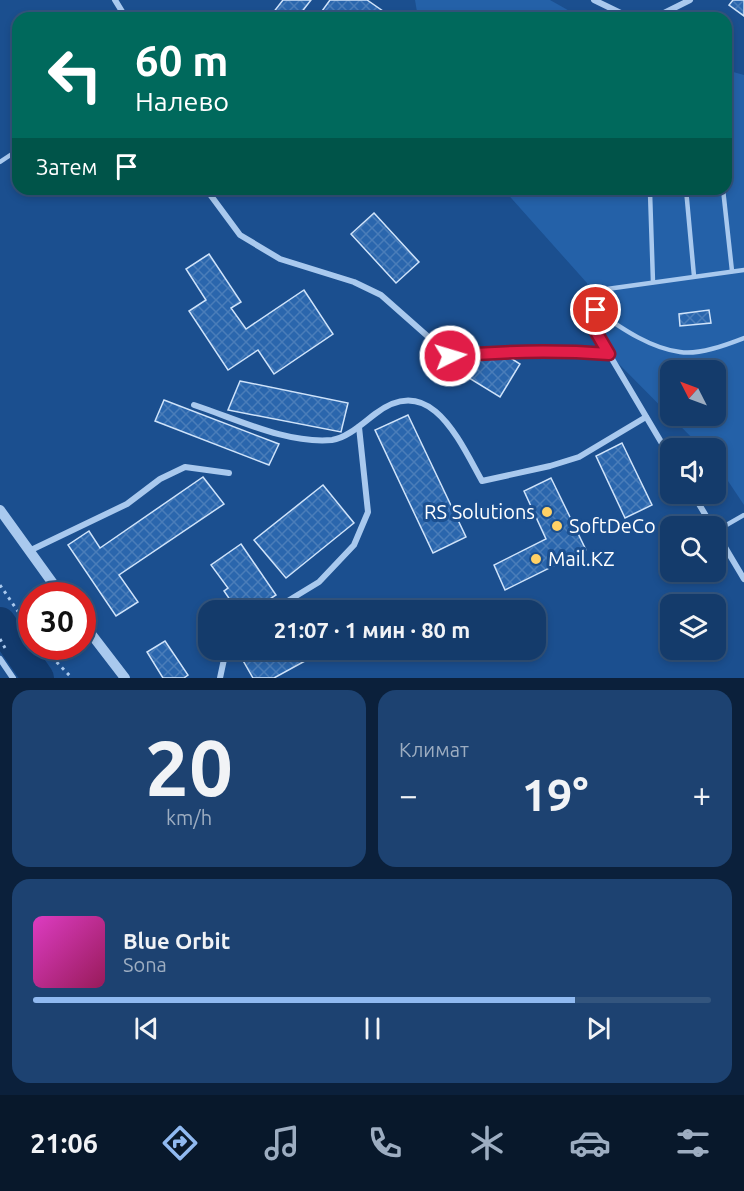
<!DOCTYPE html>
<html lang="ru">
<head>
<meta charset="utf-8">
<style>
	:root { --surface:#143b6b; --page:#1d4271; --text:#f1f3f6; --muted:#9dadc1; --line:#33557e; --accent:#90b9f0 }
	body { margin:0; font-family:Ubuntu,sans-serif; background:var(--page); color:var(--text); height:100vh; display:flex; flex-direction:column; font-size:22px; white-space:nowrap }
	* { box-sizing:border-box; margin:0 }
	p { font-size:20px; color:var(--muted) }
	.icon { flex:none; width:33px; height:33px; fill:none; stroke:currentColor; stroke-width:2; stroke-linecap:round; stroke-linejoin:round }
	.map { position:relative; height:678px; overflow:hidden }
	.side { display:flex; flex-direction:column; gap:12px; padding:12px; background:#0b203b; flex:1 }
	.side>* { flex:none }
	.guide { position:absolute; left:12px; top:12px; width:720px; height:183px; border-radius:18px; box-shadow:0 3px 9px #0003,0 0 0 2px var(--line); background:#00695c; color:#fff; overflow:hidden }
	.needle { width:39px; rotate:312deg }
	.fabs { position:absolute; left:660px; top:360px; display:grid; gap:12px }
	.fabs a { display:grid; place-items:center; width:66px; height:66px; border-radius:12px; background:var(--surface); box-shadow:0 3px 9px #0003,0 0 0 2px var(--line); font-size:30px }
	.speed { position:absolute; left:18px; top:582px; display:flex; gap:12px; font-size:30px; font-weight:700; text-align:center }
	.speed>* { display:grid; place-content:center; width:78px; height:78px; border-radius:50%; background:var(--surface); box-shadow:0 3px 9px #0003,0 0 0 2px var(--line); line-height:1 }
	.speed .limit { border:9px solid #d22; background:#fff; color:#111 }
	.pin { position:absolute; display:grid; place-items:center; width:51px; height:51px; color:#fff; margin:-26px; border:3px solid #fff; border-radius:50%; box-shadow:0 2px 6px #0007 }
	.me { position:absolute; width:66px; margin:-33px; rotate:85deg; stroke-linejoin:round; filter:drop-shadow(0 0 4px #0008) }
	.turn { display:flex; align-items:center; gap:21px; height:126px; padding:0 24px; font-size:27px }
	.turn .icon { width:78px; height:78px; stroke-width:2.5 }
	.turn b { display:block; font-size:42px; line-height:51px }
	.then { display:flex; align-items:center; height:57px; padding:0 24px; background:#0003; gap:12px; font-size:22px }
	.big { font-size:45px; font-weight:700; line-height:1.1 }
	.side .card { flex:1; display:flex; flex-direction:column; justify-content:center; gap:9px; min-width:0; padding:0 21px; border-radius:18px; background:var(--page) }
	.side .dial { align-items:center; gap:0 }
	.dial b { font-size:78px; line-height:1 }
	.song { display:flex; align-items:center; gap:18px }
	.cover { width:72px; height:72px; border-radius:9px; background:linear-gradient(135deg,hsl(310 70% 55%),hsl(330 70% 35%)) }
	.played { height:6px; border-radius:3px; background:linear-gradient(90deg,var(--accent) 80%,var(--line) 80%) }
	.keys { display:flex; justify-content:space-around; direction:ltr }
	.heat { display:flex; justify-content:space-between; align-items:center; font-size:33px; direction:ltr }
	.side .tiles { flex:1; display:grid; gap:12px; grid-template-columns:1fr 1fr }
	.card:last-child { grid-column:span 2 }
	.trip { position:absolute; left:198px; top:600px; width:348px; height:60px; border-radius:18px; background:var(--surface); box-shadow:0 3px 9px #0003,0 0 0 2px var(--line); font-weight:700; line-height:60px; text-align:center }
	.tab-bar { display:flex; height:96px; justify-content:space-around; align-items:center; background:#08182b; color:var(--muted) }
	.tab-bar .icon { width:42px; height:42px }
	.tab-bar .current { color:var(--accent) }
	.tab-bar b { font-size:27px; color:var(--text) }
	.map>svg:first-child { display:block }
	.garden { fill:#2461a8; fill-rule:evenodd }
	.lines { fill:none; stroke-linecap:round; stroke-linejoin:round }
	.river { stroke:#123a6d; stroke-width:32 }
	.building { fill:url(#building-cross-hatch); stroke:#cfe3fa; stroke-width:1.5 }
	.path { stroke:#a9c9ee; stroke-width:3; stroke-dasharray:3 4.5; stroke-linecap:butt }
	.service { stroke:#a9c9ee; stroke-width:4.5 }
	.minor { stroke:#a9c9ee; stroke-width:6 }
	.tertiary { stroke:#a9c9ee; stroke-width:10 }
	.route-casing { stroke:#92132f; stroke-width:15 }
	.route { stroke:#e11d48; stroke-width:10 }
	.poi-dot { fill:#ffd166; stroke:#1b4f8f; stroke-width:2 }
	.labels { text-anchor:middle; stroke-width:6; stroke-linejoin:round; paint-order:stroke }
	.poi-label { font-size:20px; fill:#fff; stroke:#1b4f8f; text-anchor:start }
</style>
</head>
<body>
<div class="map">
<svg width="744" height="678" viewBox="0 0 744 678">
	<defs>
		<pattern id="building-cross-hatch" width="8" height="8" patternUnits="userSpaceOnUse" patternTransform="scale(1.5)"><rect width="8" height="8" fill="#2a66ad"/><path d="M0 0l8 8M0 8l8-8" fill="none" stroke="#4a7db9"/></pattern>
	</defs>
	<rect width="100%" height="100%" fill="#1b4f8f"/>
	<!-- garden -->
	<g class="garden">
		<polygon points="415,0 550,0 582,18 418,18"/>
		<path d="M726 70 744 75V505L716 463V448H702L609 354 592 325 587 283 503 189H726ZM670 370H716V416H670Z"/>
	</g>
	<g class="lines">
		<!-- river -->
		<polyline class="river" points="0,623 38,678"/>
	</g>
	<!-- building -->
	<g class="building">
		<polygon points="283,0 311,0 297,18 269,18"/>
		<polygon points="330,0 367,0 393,18 332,18 322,11"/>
		<polygon points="733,0 744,0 744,16 729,5"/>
		<polygon points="374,213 419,262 396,283 351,234"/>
		<polygon points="209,254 241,302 231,308 246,329 304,290 333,334 274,374 258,350 228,370 189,311 206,300 186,269"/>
		<polygon points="709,310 711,323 680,326 679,314"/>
		<polygon points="506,355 520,364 500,397 456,370 460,363"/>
		<polygon points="240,381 348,403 341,432 228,410"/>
		<polygon points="164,400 279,444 269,465 155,421"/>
		<polygon points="408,415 466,537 433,553 375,430"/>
		<polygon points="622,443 652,505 625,518 596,456"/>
		<polygon points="203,477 224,504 119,575 138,602 116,616 68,545 89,531 100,548"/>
		<polygon points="551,478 586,550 505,590 494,565 546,539 524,491"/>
		<polygon points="323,485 354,523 286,578 254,540"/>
		<polygon points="241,544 276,595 253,610 237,610 224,591 228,588 211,565"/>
		<polygon points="165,641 188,675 184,678 163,678 147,652"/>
		<polygon points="237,650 325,650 274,678 253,678"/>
	</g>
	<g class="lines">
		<!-- path -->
		<g class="path">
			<polyline points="0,585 32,632"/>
			<polyline points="0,639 5,648"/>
			<polyline points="41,646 72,678"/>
		</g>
		<!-- service -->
		<g class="service">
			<polyline points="0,162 18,150"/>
			<polyline points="686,189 694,276"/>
			<polyline points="723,189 732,271"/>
			<polyline points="653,282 650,192 655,189"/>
			<path d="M595 310C620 327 649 348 680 352 699 355 726 345 744 338"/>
			<polyline points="609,354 592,325 600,296 607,289 744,270"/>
			<polyline points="716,531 744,515"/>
		</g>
		<!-- minor -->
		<g class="minor">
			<polyline points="115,0 126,18"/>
			<polyline points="594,0 631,18"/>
			<polyline points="654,18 690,0"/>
			<path d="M206 189 240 235 280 259 354 282 381 295 450 356C504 351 555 350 609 354L670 457"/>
			<path d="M194 405C237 419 286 444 332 440 347 438 363 423 375 414 430 371 459 440 482 481L550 466 579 457 646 417"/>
			<polyline points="693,494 712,526"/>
			<polyline points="716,532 744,579"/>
			<polyline points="29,551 127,504 160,479 185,467 229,473"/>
			<polyline points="273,610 319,582 354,545 368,512 359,427"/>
			<polyline points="0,659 13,678"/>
			<polyline points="220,678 226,650"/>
		</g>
		<!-- tertiary -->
		<g class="tertiary">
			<polyline points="0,510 62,596"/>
			<polyline points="82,622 125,678"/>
		</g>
	</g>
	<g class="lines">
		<defs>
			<path id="route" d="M450 356C504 351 555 350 609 354L592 325 596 310"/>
		</defs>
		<!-- route casing -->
		<use href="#route" class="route-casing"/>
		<!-- route -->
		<use href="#route" class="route"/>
	</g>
	<!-- markers -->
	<g class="poi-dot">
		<circle cx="547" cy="512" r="6"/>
		<circle cx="557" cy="526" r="6"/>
		<circle cx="536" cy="559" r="6"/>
	</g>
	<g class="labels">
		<!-- poi labels -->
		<g class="poi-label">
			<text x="535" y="519" text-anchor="end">RS Solutions</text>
			<text x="569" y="533">SoftDeCo</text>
			<text x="548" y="566">Mail.KZ</text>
		</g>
	</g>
</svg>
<div class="fabs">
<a><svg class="needle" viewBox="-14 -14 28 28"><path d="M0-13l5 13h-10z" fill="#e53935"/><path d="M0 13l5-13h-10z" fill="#9dadc1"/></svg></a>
<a><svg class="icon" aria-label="sound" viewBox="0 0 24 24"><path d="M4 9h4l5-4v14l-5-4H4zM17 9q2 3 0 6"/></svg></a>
<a><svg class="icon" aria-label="search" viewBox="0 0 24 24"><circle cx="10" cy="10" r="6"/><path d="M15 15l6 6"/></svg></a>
<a><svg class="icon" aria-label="layers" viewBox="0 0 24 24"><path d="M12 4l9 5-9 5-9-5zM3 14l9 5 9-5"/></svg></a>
</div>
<div class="speed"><div class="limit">30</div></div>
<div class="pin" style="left:596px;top:310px;background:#d93025"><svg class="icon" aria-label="arrive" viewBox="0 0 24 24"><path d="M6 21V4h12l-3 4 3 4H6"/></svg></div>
<svg class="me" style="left:450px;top:356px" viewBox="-20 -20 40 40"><circle r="17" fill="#e11d48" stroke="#fff" stroke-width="3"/><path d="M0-11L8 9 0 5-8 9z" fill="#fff"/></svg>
<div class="trip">21:07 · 1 мин · 80 m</div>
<div class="guide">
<div class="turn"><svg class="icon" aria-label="left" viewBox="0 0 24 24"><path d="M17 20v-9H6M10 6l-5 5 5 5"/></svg><div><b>60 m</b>Налево</div></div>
<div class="then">Затем<svg class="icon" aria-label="arrive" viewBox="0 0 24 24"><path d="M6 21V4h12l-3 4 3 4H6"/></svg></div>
</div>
</div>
<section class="side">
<div class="tiles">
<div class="card dial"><b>20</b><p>km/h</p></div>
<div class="card"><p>Климат</p>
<div class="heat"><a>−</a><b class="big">19°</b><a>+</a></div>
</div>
<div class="card">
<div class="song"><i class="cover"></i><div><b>Blue Orbit</b><p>Sona</p></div></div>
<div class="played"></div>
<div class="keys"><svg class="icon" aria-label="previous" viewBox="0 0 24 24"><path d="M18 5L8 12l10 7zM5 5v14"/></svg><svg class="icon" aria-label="pause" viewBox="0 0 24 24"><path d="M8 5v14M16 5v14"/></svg><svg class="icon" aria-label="next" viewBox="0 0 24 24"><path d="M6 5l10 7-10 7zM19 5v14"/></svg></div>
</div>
</div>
</section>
<nav class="tab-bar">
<b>21:06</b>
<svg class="icon current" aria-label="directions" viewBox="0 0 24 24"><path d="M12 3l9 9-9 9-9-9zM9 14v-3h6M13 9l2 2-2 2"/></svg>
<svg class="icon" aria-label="music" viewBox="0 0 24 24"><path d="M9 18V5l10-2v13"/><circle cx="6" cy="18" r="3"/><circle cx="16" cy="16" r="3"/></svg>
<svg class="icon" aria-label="phone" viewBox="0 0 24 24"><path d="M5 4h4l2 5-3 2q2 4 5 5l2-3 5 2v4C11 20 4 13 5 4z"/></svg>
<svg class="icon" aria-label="climate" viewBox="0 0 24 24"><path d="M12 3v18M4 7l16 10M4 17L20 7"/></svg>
<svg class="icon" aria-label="car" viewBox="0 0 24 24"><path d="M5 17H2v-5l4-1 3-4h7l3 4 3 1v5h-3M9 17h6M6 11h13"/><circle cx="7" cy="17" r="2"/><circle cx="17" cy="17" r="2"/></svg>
<svg class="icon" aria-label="filters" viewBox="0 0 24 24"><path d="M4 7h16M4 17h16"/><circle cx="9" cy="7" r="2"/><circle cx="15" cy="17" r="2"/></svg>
</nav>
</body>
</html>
